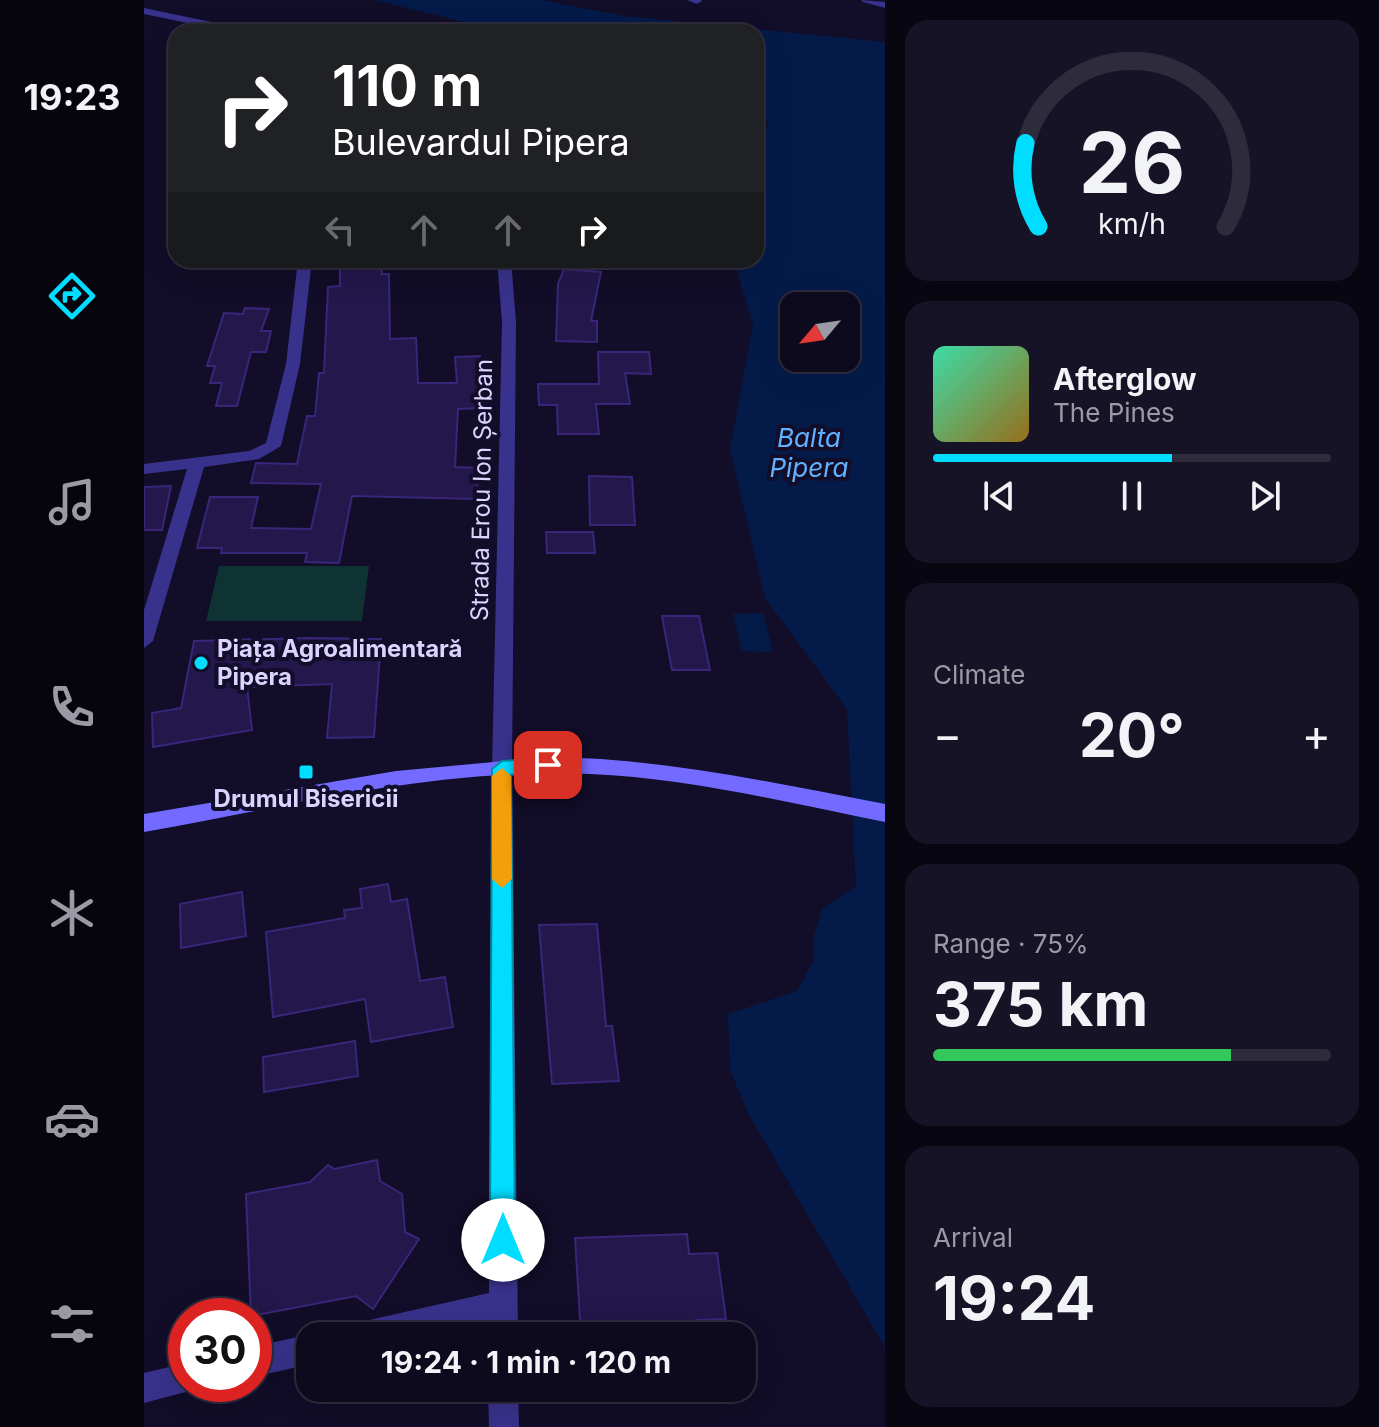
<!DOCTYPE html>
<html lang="en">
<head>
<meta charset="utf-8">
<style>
	:root { --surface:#0e0a1e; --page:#171327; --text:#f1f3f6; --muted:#9b9aa4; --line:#2e2b3c; --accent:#0df }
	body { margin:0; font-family:Inter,sans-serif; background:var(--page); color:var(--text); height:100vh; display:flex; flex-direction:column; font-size:30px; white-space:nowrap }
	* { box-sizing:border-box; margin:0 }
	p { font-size:26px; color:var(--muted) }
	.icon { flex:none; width:44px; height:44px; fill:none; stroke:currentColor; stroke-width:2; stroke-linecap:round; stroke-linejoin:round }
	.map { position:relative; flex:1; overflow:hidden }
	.drawer { display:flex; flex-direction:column; gap:20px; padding:20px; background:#080610; width:494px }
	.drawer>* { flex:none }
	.banner { position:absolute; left:24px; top:24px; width:596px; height:244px; border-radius:24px; box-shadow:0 8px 32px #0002,0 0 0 2px var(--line); background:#202124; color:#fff; overflow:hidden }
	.needle { width:52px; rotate:241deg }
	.controls { position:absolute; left:636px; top:292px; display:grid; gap:16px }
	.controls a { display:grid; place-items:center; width:80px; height:80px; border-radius:16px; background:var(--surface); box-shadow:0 8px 32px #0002,0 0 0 2px var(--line); font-size:40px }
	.speed { position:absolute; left:24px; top:1298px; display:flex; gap:16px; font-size:40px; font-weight:700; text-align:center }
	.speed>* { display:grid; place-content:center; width:104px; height:104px; border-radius:50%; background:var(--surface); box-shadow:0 8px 32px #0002,0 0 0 2px var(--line); line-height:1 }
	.speed .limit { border:12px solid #d22; background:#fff; color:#111 }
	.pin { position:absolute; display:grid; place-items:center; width:68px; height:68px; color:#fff; margin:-34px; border-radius:16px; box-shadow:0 4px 12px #0006 }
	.me { position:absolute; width:88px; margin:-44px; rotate:0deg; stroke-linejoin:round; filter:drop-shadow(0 0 6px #0008) }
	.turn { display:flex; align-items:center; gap:28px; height:168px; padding:0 32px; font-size:36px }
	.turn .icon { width:104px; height:104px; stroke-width:2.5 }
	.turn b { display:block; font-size:56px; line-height:68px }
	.lanes { display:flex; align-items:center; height:76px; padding:0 32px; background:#0003; justify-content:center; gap:40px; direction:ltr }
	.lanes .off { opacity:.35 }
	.big { font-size:60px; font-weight:700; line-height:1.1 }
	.drawer .widget { flex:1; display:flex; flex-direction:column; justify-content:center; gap:12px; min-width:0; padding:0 28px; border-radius:24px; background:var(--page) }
	.drawer .dial { align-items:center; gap:0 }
	.dial svg { height:208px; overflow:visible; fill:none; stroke:var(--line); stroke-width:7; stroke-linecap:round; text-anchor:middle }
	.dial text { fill:var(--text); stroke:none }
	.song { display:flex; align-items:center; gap:24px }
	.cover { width:96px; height:96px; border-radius:12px; background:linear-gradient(135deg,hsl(160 70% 55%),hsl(40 70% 35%)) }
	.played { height:8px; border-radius:4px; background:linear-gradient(90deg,var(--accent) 60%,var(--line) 60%) }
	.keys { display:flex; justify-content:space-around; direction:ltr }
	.heat { display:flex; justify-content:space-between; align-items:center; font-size:44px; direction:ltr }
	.charge { height:12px; border-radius:6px; background:linear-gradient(90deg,#34c759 75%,var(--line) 0) }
	.trip { position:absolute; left:152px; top:1322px; width:460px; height:80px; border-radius:24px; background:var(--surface); box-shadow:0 8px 32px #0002,0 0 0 2px var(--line); font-weight:700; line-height:80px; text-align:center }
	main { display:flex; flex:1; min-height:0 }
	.dock { display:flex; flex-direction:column; width:144px; justify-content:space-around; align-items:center; background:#06040c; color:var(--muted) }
	.dock .icon { width:56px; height:56px }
	.dock .on { color:var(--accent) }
	.dock b { font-size:36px; color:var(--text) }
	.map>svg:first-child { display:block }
	.green { fill:#0f3333 }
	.water { fill:#041b4a; fill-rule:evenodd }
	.building { fill:#23174b; stroke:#39267a; stroke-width:2 }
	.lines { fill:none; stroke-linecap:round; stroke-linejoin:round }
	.minor { fill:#39328c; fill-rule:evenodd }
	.secondary { fill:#736bff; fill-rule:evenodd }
	.route { fill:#0df; stroke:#0090a6; stroke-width:2 }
	.slow { fill:#f59e0b }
	.poi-dot { fill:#0df; stroke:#120d28; stroke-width:3 }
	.labels { text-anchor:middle; stroke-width:8; stroke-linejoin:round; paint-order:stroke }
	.street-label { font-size:24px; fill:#dad4ff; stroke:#120d28 }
	.poi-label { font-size:24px; font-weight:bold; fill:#dad4ff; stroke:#120d28; text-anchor:start }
	.water-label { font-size:26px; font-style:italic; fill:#62b1ff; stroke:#120d28 }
</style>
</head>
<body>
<main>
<nav class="dock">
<b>19:23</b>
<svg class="icon on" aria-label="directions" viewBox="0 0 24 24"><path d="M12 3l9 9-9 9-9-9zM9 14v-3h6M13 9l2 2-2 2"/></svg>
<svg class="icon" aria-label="music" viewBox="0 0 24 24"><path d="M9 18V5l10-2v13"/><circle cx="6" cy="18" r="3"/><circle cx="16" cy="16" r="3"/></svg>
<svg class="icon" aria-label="phone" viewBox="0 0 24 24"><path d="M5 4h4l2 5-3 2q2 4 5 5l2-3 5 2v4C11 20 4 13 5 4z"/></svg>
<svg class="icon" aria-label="climate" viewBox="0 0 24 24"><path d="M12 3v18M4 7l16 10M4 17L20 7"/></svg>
<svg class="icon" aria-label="car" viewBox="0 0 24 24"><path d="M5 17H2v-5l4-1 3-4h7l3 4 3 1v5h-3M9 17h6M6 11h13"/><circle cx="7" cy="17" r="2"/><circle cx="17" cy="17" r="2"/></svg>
<svg class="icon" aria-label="filters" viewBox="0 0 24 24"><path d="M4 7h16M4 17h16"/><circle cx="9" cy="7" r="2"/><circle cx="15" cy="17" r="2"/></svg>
</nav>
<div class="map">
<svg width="741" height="1427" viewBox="0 0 741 1427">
	<rect width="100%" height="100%" fill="#120d28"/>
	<!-- green -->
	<polygon class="green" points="75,566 225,566 218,621 62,621"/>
	<!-- water -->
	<g class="water">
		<path d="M231 0H397L480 16 741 42V1347L605 1115 586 1070 584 1014 653 991 670 960V935L679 908 712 887 703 709 621 598 586 449 609 325 590 260H612V147L625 124 612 110V32H361ZM650 306H702V358H650Z"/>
		<polygon points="619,613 629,652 598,651 589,614"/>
	</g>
	<!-- building -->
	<g class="building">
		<polygon points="237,262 238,274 245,274 246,339 272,338 274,383 313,383 311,357 336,356 340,408 314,409 311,467 335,468 332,499 208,496 195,563 161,562 163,553 77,553 78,548 53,548 66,497 114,497 107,528 167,529 177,484 107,483 112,463 153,464 163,416 171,416 175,373 180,373 184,287 196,286 196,264"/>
		<polygon points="420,269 457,272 447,321 453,321 453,342 412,341 414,284"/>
		<polygon points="101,308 125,309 117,331 127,331 122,352 107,352 93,406 72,406 78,383 66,383 71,366 63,366 80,313 99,314"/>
		<polygon points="454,352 505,352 507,374 481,373 486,404 452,404 455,434 414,434 413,405 395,405 394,384 455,384"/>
		<polygon points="445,476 488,477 491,525 446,525"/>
		<polygon points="27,486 18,530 0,530 0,487"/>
		<polygon points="402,532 449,532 451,553 403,553"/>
		<polygon points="518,616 555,616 566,670 528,670"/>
		<polygon points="163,638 237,639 230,737 183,738 188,684 103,687 108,730 9,747 8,713 37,708 50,641"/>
		<polygon points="244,884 247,902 263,899 276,981 301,977 309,1027 227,1042 221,999 129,1017 122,932 201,918 200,910 218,908 216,889"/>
		<polygon points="98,892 102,936 37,948 36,904"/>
		<polygon points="453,924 462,1026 468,1026 475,1081 408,1084 395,925"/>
		<polygon points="211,1041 214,1076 120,1092 119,1057"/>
		<polygon points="233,1160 236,1181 258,1194 261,1232 275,1239 229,1309 212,1296 107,1316 102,1194 166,1182 184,1165 190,1169"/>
		<polygon points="543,1234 545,1254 573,1253 582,1319 552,1320 554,1336 437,1336 431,1238"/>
	</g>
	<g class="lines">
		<!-- minor -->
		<g class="minor">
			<polygon points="543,0 557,0 558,1 553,4"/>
			<polygon points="717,0 741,2 741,8 719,2"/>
			<polygon points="0,8 101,29 106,32 87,32 0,14"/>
			<polygon points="154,260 168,260 156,364 137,446 115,459 60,467 9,641 0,648 0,610 43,469 0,474 0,464 105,451 122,443 142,364"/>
			<polygon points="353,260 367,260 372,322 368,769 374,1336 344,1336 344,1322 284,1336 206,1336 211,1326 221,1321 345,1293 348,769 358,322"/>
			<polygon points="166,1334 170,1336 166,1336 166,1364 110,1377 110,1347"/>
			<polygon points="42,1363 42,1384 54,1384 53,1389 0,1403 0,1373"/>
			<polygon points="344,1388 374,1388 375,1427 345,1427"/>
		</g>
		<!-- secondary -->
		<path class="secondary" d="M404 757C519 758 629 783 741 804V822C644 803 546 778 446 774 297 767 146 806 0 832V814L252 771Z"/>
	</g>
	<!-- route -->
	<polygon class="route" points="404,758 411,760 411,770 367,775 371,1240 368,1249 359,1253 350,1249 346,1240 348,769 358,761"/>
	<!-- slow -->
	<polygon class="slow" points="358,768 367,776 368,879 358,888 348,879 348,776"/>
	<!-- markers -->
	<g class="poi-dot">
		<circle cx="57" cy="663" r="8"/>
		<rect x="154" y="764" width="16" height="16" rx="4"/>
	</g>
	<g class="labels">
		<!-- street labels -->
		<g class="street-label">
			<text transform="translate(338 490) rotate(-89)" y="8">Strada Erou Ion Șerban</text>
		</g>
		<!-- poi labels -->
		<g class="poi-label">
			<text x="73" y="657">Piața Agroalimentară<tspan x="73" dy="28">Pipera</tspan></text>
			<text x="162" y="807" text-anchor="middle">Drumul Bisericii</text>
		</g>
		<!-- water labels -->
		<g class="water-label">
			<text x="665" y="447">Balta<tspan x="665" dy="30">Pipera</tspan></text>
		</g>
	</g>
</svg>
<div class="controls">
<a><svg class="needle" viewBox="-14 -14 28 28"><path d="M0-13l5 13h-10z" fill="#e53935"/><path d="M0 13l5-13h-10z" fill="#9b9aa4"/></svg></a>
</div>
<div class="speed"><div class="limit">30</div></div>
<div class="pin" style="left:404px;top:765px;background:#d93025"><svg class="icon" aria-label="arrive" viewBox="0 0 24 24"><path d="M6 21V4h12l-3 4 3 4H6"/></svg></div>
<svg class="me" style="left:359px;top:1240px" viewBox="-20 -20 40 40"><circle r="19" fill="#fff"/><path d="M0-13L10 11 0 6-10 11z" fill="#0df"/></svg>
<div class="trip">19:24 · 1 min · 120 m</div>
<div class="banner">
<div class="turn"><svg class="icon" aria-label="right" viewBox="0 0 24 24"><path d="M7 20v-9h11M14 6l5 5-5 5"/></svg><div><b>110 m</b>Bulevardul Pipera</div></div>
<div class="lanes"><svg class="icon off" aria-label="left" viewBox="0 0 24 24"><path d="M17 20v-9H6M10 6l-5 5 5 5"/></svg><svg class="icon off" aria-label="ahead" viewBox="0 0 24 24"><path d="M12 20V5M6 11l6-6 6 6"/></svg><svg class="icon off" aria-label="ahead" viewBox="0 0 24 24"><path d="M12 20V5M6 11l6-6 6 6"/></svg><svg class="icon" aria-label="right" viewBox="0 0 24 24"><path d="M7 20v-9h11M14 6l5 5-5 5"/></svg></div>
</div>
</div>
<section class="drawer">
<div class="widget dial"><svg viewBox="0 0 100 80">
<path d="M14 69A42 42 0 1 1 86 69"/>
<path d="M14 69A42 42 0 0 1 9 37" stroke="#0df"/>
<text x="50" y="56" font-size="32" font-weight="700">26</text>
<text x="50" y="72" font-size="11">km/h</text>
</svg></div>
<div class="widget">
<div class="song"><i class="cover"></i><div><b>Afterglow</b><p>The Pines</p></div></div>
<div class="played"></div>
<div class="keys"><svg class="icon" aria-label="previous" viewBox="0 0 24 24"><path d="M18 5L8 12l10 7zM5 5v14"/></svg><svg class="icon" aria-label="pause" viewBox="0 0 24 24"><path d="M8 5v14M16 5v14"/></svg><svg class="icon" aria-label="next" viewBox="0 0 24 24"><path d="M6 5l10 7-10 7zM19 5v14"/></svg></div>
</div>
<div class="widget"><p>Climate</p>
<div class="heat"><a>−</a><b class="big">20°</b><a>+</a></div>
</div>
<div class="widget"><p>Range · 75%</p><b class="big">375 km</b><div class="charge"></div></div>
<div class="widget"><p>Arrival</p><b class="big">19:24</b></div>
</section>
</main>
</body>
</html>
